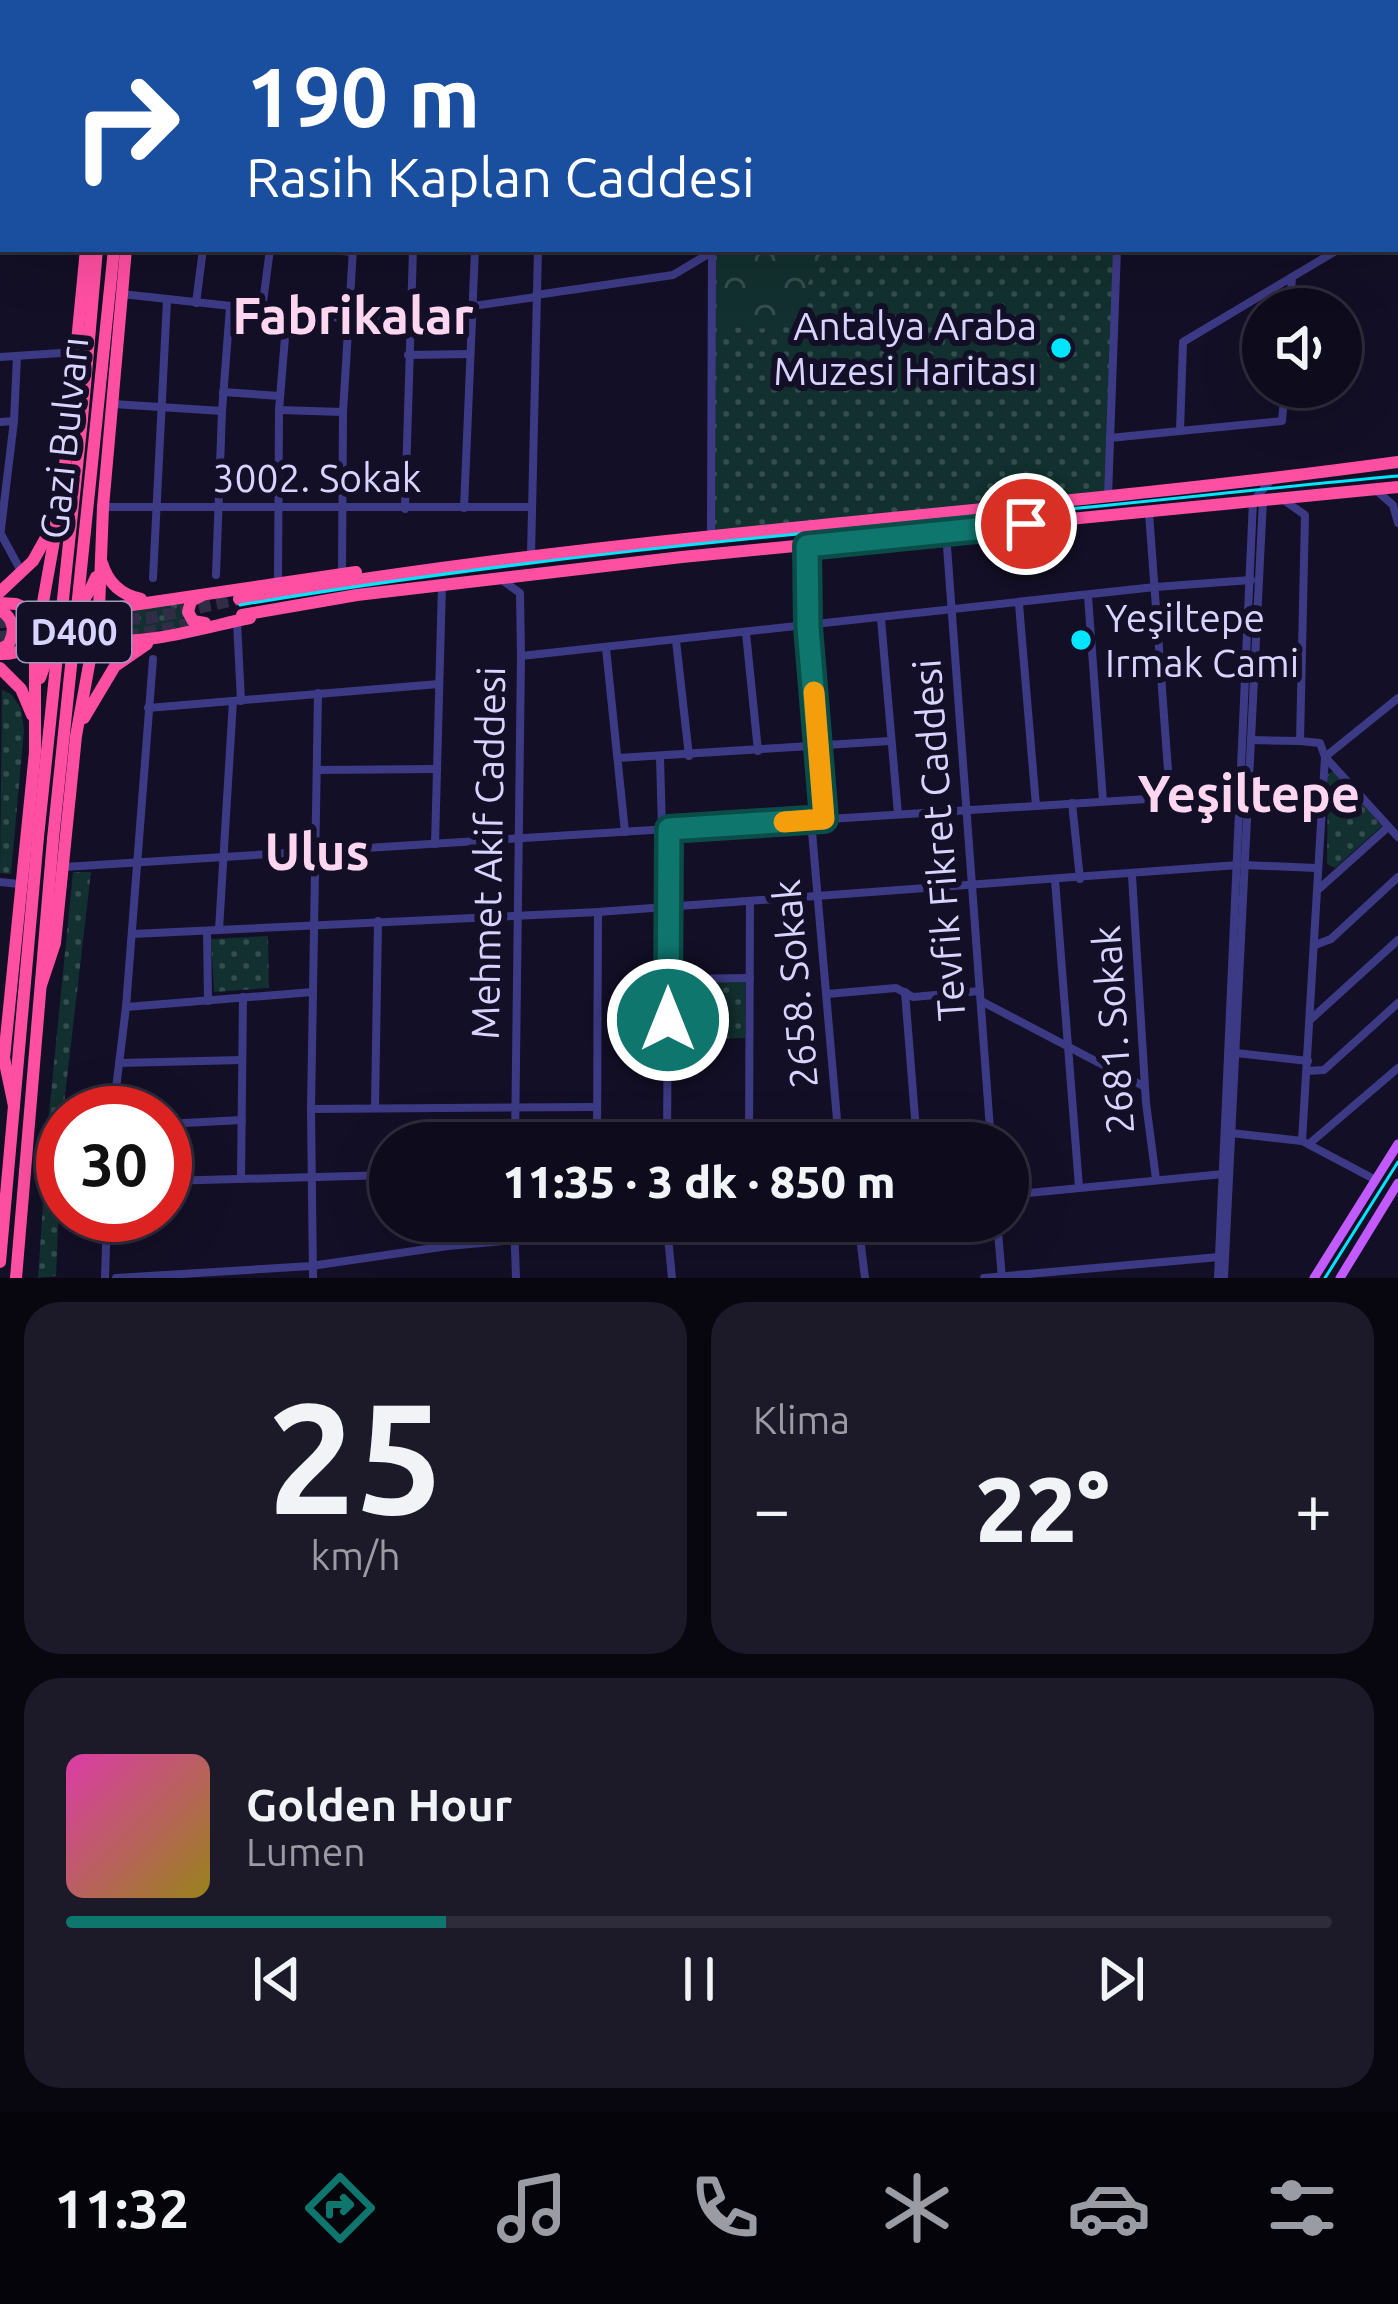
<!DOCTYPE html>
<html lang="tr">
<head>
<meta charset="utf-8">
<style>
	:root { --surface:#0e0b1c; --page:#1c1929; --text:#f1f3f6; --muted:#9b9ba3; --line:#2e2b3b; --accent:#0f766e }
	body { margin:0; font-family:Ubuntu,sans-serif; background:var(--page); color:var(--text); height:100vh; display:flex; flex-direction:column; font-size:45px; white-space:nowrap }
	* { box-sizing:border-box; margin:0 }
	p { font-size:39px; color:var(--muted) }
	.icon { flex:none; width:66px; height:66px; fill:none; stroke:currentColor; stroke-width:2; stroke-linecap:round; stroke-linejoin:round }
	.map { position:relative; height:1278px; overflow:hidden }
	.side { display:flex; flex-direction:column; gap:24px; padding:24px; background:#08060f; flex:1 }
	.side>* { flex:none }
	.hud { position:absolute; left:0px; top:0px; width:1398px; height:252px; box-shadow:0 12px 48px #0002,0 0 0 3px var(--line); background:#1a4fa0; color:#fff; overflow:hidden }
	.tools { position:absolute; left:1242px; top:288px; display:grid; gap:24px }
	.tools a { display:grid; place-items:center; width:120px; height:120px; border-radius:50%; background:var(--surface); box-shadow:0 12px 48px #0002,0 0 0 3px var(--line); font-size:60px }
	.speed { position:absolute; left:36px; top:1086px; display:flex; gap:24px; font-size:60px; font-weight:700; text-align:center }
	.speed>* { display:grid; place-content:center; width:156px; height:156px; border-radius:50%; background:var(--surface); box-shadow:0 12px 48px #0002,0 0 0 3px var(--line); line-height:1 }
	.speed .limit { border:18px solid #d22; background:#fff; color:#111 }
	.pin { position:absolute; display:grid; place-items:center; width:102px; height:102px; color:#fff; margin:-51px; border:6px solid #fff; border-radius:50%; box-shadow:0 3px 12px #0007 }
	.me { position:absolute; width:132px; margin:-66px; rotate:0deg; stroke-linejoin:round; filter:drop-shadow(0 0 9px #0008) }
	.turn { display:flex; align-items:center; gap:42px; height:252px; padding:0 48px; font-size:54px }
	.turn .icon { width:156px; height:156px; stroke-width:2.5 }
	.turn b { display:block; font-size:84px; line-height:102px }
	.big { font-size:90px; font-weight:800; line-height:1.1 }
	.side .tile { flex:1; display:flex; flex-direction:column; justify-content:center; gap:18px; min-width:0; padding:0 42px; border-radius:36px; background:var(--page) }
	.side .dial { align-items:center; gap:0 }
	.dial b { font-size:156px; line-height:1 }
	.song { display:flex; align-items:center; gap:36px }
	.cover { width:144px; height:144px; border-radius:18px; background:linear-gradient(135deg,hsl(320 70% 55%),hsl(50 70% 35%)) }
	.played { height:12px; border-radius:6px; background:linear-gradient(90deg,var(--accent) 30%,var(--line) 30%) }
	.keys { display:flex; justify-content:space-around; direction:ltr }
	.heat { display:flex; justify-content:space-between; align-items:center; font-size:66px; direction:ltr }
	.side .tiles { flex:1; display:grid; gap:24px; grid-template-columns:1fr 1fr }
	.tile:last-child { grid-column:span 2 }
	.trip { position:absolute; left:369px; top:1122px; width:660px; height:120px; border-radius:60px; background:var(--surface); box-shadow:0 12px 48px #0002,0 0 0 3px var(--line); font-weight:800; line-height:120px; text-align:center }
	.menu { display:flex; height:192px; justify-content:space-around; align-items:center; background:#06040b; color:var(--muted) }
	.menu .icon { width:84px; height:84px }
	.menu .on { color:var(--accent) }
	.menu b { font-size:54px; color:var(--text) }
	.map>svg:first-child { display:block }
	.green { fill:url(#green-dots) }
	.forest { fill:url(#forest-crowns) }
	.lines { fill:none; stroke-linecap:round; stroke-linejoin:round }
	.highway-tunnel { stroke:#312d47; stroke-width:12; stroke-dasharray:12 6; stroke-linecap:butt }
	.minor { stroke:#3d3a85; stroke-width:8 }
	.major { stroke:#c25bff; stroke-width:9 }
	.highway { stroke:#ff4fa3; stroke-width:12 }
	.tram { stroke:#00e5ff; stroke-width:3 }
	.highway-bridge { stroke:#ff4fa3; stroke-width:12 }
	.route-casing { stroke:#0a4d48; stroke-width:30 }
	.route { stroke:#0f766e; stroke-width:21 }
	.slow { stroke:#f59e0b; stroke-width:21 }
	.poi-dot { fill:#00e5ff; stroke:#130f26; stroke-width:4.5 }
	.labels { text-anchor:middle; stroke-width:12; stroke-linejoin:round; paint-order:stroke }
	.shield { fill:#130f26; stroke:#9e99be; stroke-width:3 }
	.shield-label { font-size:36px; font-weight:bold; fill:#d9d4ff }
	.poi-label { font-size:39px; fill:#d9d4ff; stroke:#130f26; text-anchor:end }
	.street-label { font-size:39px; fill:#d9d4ff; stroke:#130f26 }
	.district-label { font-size:51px; font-weight:bold; fill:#ffd6f0; stroke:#130f26 }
</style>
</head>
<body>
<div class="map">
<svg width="1398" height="1278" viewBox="0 0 1398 1278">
	<defs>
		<pattern id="green-dots" width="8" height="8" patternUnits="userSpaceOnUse" patternTransform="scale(3)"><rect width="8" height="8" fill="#12302f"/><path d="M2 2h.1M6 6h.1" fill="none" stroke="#344d4e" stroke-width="1.8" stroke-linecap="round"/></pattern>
		<pattern id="forest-crowns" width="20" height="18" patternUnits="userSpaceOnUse" patternTransform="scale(3)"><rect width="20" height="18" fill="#12302f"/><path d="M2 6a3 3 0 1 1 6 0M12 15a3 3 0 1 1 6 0" fill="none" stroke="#344d4e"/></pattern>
	</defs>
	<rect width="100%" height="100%" fill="#130f26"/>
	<!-- green -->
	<g class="green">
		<polygon points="711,249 1117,249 1108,496 711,536"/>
		<polygon points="183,602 183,618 189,626 109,638 114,614"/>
		<polygon points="2,690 11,694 21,708 24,730 11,874 0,873"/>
		<polygon points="1333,771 1382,826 1335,868 1327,864 1328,774"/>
		<polygon points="73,872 91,872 63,1113 56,1276 38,1278 49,1113"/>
		<polygon points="268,936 269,988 214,992 211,939"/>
		<polygon points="675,981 745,981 745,1038 674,1040"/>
	</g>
	<!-- forest -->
	<polygon class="forest" points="720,249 824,249 803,294 775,329 721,327"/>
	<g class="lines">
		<!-- highway-tunnel -->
		<g class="highway-tunnel">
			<polyline points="92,621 150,618 239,599"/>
			<polyline points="0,622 66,621"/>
			<polyline points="127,636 201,622"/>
			<polyline points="0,637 47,634"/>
		</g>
		<!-- minor -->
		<g class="minor">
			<polyline points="483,0 483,3"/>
			<polyline points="373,3 373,0"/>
			<polyline points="545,3 545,0"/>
			<polyline points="712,3 712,0"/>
			<polyline points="1125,3 1125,0"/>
			<polyline points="1395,239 1398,240"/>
			<polyline points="318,249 353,252"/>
			<polyline points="122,294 349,319 409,315 536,297"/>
			<polyline points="536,295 673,275 710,253"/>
			<polyline points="196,303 203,249"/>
			<polyline points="1290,309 1292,277"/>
			<polyline points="262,310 270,249"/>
			<polyline points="408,355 469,354"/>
			<polyline points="0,357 76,352"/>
			<polyline points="1285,387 1282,421 1180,431 1183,342 1339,249"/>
			<polyline points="223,392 280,396"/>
			<polyline points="113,404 222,411"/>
			<polyline points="279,410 343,412"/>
			<polyline points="0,422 14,421"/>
			<polyline points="1110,438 1180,431"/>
			<polyline points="1378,492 1393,505 1398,523"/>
			<polyline points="1108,496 1117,249"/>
			<polyline points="1285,501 1305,515 1300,741 1320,743 1325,757 1398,837"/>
			<polyline points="103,507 531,507"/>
			<polyline points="464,508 475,249"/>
			<polyline points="405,509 413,249"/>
			<polyline points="1149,513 1170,797"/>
			<polyline points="946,533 991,1143"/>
			<polyline points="711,535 712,249"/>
			<polyline points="2,536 21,571"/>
			<polyline points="0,537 14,421 17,356"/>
			<polyline points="807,546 808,627 823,819"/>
			<polyline points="531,555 538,249"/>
			<polyline points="342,573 343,412 353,249"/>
			<polyline points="216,575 222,411 230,307"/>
			<polyline points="153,578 167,300"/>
			<polyline points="502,580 520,593 521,656 515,1143"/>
			<polyline points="278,582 279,410 287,313"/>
			<polyline points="1088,596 1103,801"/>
			<polyline points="1019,604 1036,806"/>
			<polyline points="881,619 898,814"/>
			<polyline points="237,622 241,701"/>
			<polyline points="746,633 758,751"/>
			<polyline points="676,641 689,756"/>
			<polyline points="606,648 625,832"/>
			<polyline points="521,656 1155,587 1251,580"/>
			<polyline points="148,708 439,684"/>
			<polyline points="1251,740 1300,741"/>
			<polyline points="660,757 662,829"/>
			<polyline points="618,758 890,741"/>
			<polyline points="317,770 437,769"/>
			<polyline points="1072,803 1080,879"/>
			<polyline points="811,820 839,1143"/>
			<polyline points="435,844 442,585"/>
			<polyline points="1244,865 1317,868"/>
			<polyline points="64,867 1242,793"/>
			<polyline points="1132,876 1146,1103 1156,1179"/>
			<polyline points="1055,880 1079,1187"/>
			<polyline points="0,882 19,884"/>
			<polyline points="1320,888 1388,827"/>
			<polyline points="219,930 233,701"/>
			<polyline points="207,931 208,1001"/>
			<polyline points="132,934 598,912 1238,865"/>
			<polyline points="1315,945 1331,939 1398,877"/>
			<polyline points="668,979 750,978"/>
			<polyline points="905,992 917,1143"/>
			<polyline points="827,994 896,988 913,997 980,991"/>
			<polyline points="983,1002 1145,1087"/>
			<polyline points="126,1007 313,992"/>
			<polyline points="1310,1020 1398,940"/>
			<polyline points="1236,1053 1308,1061"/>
			<polyline points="119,1063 242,1060"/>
			<polyline points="1307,1071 1324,1070 1398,1003"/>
			<polyline points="375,1108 378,921"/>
			<polyline points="311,1109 596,1107"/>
			<polyline points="113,1113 126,1007 153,659"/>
			<polyline points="165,1124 242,1120"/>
			<polyline points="1231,1133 1302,1141 1374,1179"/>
			<polyline points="1302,1141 1325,757 1398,698"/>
			<polyline points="597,1143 598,912"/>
			<polyline points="667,1143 669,829"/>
			<polyline points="747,1143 838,1133"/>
			<polyline points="749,1143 750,901"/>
			<polyline points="1309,1144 1398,1068"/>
			<polyline points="241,1179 243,997"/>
			<polyline points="165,1181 390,1175"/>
			<polyline points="1008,1195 1223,1174"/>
			<polyline points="514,1221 516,1278"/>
			<polyline points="858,1221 865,1278"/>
			<polyline points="997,1221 1002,1278"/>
			<polyline points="667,1226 672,1278"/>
			<polyline points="105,1278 107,1215"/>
			<polyline points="116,1278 311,1266 448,1246 728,1221"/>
			<polyline points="313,1278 311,1109 318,693"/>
			<polyline points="984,1278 1219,1257"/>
			<polyline points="1218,1278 1253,501 1272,479"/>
			<polyline points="1224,1278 1263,500"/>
		</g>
		<!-- major -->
		<g class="major">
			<polyline points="107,3 108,0"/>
			<polyline points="1314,1278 1398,1144"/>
			<polyline points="1340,1278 1398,1183"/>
		</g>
		<!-- highway -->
		<g class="highway">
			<polyline points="117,3 118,0"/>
			<polyline points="136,3 136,0"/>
			<polyline points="82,419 97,249"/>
			<polyline points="96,425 114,249"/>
			<path d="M102 563C108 583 121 595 141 599"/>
			<polyline points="0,592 33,561 53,525"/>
			<polyline points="201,596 191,601 188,612 193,621 205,623"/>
			<path d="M239 599C623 532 1012 515 1398 462"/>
			<polyline points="0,603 16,604 41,614"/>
			<path d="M0 610C14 618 16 632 8 645L0 649"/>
			<polyline points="242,615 357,595 682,557 1398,487"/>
			<path d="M89 634C125 653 208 626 250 618"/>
			<path d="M0 654C41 655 81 613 96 577"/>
			<polyline points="0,668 21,689 32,715"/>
			<polyline points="40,678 49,654 99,610 356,572"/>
			<polyline points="84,718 115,666 147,644"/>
			<polyline points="41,985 55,943 76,736 99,610 103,507 126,249"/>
			<polyline points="14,1106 4,1058 35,752 35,647 62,496 86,249"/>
			<polyline points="0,1262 38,837"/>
			<polyline points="16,1278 53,839"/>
		</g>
		<!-- tram -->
		<g class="tram">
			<path d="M240 605C501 561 763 536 1026 513 1150 502 1274 487 1398 476"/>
			<polyline points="1325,1278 1398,1162"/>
		</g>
		<!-- highway-bridge -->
		<g class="highway-bridge">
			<polyline points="38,837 82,419"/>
			<polyline points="53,839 96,425"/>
		</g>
	</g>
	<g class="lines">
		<defs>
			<polyline id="route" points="668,1020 669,829 824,819 808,627 807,546 1026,524"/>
		</defs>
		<!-- route casing -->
		<use href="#route" class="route-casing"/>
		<!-- route -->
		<use href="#route" class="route"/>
		<!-- slow -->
		<polyline class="slow" points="784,822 824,819 814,692"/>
	</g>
	<!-- markers -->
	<g class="poi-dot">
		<circle cx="1061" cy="348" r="12"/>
		<circle cx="1081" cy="640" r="12"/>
	</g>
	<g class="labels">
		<!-- shield labels -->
		<rect class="shield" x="17" y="602" width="114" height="60" rx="9"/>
		<g class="shield-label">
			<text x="74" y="645">D400</text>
		</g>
		<!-- poi labels -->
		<g class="poi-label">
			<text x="1037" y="340">Antalya Araba<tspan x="1037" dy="45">Muzesi Haritası</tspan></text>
			<text x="1105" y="632" text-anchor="start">Yeşiltepe<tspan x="1105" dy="45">Irmak Cami</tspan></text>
		</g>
		<!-- street labels -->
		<g class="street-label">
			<text transform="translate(64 438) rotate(-84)" y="14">Gazi Bulvarı</text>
			<text x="317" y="492">3002. Sokak</text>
			<text transform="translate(939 840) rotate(-94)" y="14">Tevfik Fikret Caddesi</text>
			<text transform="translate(488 853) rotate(-89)" y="14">Mehmet Akif Caddesi</text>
			<text transform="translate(795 984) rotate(-95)" y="14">2658. Sokak</text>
			<text transform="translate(1113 1030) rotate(-94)" y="14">2681. Sokak</text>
		</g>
		<!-- district labels -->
		<g class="district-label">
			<text x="353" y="334">Fabrikalar</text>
			<text x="1249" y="812">Yeşiltepe</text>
			<text x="317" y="870">Ulus</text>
		</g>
	</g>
</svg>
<div class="tools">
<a><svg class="icon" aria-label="sound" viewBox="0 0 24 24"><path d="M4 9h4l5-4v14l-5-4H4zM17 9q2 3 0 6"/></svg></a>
</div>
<div class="speed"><div class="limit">30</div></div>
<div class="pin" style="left:1026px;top:524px;background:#d93025"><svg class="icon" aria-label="arrive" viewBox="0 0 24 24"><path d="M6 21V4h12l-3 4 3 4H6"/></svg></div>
<svg class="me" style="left:668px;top:1020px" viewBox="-20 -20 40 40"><circle r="17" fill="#0f766e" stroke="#fff" stroke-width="3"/><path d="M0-11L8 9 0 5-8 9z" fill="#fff"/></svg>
<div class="trip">11:35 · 3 dk · 850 m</div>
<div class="hud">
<div class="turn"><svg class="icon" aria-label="right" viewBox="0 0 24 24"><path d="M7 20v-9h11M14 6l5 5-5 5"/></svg><div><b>190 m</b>Rasih Kaplan Caddesi</div></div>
</div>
</div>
<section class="side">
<div class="tiles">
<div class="tile dial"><b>25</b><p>km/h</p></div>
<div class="tile"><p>Klima</p>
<div class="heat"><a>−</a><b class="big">22°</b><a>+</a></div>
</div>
<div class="tile">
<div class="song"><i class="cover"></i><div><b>Golden Hour</b><p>Lumen</p></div></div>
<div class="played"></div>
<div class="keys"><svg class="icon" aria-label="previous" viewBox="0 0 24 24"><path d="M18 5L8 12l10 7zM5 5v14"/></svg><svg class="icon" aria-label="pause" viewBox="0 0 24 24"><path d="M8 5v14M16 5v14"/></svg><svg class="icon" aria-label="next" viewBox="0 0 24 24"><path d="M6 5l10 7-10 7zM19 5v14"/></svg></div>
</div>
</div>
</section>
<nav class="menu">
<b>11:32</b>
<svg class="icon on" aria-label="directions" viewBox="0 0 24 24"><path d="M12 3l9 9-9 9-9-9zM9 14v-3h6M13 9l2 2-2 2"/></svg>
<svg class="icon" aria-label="music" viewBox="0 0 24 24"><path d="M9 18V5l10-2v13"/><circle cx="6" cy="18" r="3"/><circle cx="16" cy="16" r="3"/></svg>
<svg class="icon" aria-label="phone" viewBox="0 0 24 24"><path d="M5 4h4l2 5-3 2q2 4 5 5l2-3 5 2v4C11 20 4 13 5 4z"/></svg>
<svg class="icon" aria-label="climate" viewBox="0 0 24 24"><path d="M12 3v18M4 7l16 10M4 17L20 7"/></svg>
<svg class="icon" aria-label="car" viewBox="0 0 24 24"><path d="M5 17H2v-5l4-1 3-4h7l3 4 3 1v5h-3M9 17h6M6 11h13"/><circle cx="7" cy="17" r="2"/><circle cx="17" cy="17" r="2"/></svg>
<svg class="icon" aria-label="filters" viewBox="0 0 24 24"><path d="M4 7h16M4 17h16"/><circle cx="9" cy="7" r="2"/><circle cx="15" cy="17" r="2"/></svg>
</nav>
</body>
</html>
